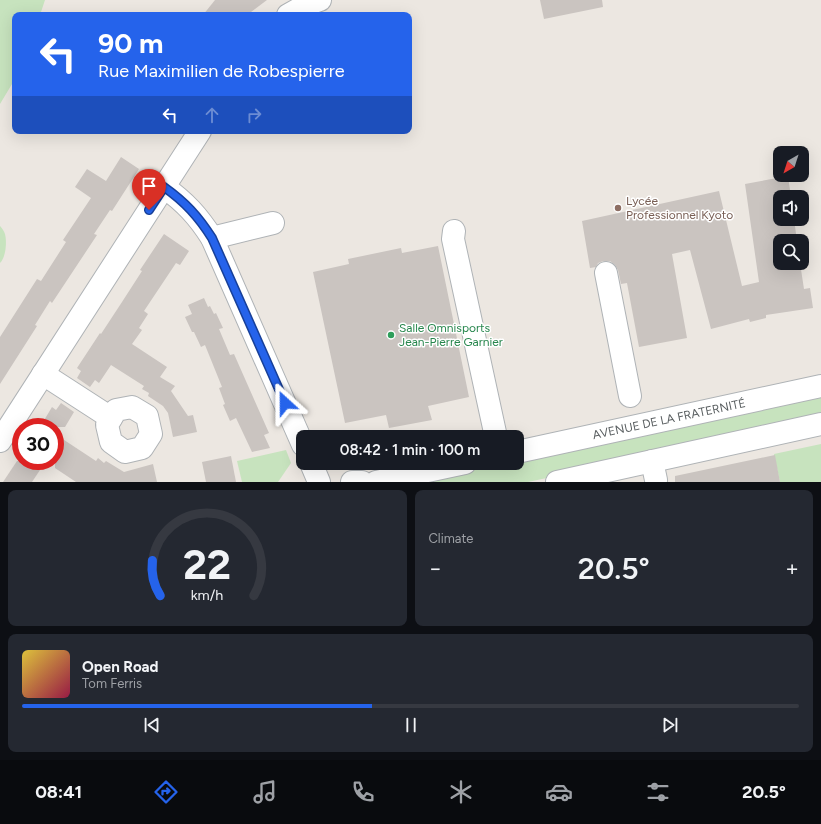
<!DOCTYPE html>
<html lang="en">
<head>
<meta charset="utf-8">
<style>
	:root { --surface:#171b24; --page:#242831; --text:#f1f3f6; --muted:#9ea1a6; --line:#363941; --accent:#2563eb }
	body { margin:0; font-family:Figtree,sans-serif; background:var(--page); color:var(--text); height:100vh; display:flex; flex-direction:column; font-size:15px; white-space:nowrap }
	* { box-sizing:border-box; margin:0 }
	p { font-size:13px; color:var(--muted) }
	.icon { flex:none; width:22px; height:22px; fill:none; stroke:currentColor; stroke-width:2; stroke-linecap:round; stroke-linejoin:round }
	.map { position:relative; height:482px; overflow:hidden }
	.panel { display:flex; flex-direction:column; gap:8px; padding:8px; background:#0d0f14; flex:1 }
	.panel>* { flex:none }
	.guide { position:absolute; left:12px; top:12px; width:400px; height:122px; border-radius:8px; box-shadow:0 4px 16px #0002; background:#2563eb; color:#fff; overflow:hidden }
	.needle { width:26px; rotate:219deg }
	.tools { position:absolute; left:773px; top:146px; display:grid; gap:8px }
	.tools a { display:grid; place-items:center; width:36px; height:36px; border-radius:8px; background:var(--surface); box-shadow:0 4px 16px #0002; font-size:20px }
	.speed { position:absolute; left:12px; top:418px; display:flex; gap:8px; font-size:20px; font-weight:700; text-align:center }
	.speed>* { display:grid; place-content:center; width:52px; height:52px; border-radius:50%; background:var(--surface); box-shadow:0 4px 16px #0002; line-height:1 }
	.speed .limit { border:6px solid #d22; background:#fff; color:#111 }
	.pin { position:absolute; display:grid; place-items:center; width:34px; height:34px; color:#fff; margin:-41px -17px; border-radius:50% 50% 50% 0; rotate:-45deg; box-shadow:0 0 4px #0007 }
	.pin .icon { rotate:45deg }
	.me { position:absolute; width:44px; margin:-22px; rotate:336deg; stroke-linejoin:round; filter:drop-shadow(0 0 3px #0008) }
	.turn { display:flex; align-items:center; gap:14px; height:84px; padding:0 20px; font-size:18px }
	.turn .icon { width:52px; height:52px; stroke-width:2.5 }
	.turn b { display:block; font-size:28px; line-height:34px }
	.lanes { display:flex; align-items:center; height:38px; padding:0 20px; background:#0003; justify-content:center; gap:20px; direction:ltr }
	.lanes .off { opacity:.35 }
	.big { font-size:30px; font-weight:600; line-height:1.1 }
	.panel .tile { flex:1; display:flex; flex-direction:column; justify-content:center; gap:6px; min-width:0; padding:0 14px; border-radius:8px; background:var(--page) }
	.panel .dial { align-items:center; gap:0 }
	.dial svg { height:104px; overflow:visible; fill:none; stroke:var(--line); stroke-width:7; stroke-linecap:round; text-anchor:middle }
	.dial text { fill:var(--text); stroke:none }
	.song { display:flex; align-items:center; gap:12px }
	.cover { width:48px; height:48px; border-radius:6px; background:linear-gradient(135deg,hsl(50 70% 55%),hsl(340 70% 35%)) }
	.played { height:4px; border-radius:2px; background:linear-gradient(90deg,var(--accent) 45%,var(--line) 45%) }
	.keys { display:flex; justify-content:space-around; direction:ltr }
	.heat { display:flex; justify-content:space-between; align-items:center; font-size:22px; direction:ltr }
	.panel .tiles { flex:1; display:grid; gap:8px; grid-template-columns:1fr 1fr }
	.tile:last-child { grid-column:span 2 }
	.trip { position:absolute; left:296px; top:430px; width:228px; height:40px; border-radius:8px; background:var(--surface); box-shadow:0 4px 16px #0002; font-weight:600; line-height:40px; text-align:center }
	.menu { display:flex; height:64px; justify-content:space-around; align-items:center; background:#090b0e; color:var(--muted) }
	.menu .icon { width:28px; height:28px }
	.menu .selected { color:var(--accent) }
	.menu b { font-size:18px; color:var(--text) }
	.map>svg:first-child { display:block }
	.green { fill:#c7e3be }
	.building { fill:#cac4c0 }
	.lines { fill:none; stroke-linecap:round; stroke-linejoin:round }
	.minor-casing { stroke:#afb3b6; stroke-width:24 }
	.minor { stroke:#fff; stroke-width:22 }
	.route-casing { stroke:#184099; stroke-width:10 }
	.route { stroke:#2563eb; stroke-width:7 }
	.education-dot { fill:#8d6e63; stroke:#fff; stroke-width:1.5 }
	.leisure-dot { fill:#2e9e5b; stroke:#fff; stroke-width:1.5 }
	.labels { text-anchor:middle; stroke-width:3; stroke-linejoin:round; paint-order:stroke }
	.education-label { font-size:12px; fill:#785e54; stroke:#fff; text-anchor:start }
	.leisure-label { font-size:12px; fill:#27864d; stroke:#fff; text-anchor:start }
	.street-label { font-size:12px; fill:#5a5f61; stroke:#fff }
</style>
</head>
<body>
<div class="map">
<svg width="821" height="482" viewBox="0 0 821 482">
	<rect width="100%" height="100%" fill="#ece7e1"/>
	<!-- green -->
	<g class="green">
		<polygon points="0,0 45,0 40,15 15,15 15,79 0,104"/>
		<path d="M0 226C2 228 4 231 5 234 7 242 6 257 0 263Z"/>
		<polygon points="821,393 821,419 528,482 409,482 497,463 517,463 517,459"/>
		<polygon points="821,444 821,482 780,482 774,454"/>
		<polygon points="286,450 291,463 278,482 242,482 237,461"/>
	</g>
	<!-- building -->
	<g class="building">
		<polygon points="215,0 267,0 247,15 203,15"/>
		<polygon points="540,0 602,0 603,7 544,19"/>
		<polygon points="121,157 139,169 112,211 110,210 94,234 97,235 52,303 50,301 35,325 37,326 0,384 0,337 37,279 41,281 66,242 63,240 91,198 75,187 87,169 106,181"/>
		<polygon points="788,176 791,197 780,197 780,219 794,219 797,241 780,241 780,263 800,263 804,289 810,288 813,308 766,315 766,318 750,322 749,319 711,329 690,250 672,254 687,338 639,347 627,283 621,284 618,270 615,265 610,261 603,261 598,263 596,267 590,268 582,221 719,191 742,286 759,282 745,184"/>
		<polygon points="164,234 189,251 180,265 176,263 144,311 148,314 139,328 142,330 132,344 167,367 160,377 175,386 171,391 188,416 193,415 197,432 173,437 168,413 163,406 148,396 149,393 142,389 144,386 111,365 99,383 95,380 90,387 77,378 81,371 77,368 100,333 101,334 122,302 142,271 140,270"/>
		<polygon points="438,246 469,397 428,406 432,420 389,428 386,415 345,423 313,272 349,264 348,259 401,248 402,253"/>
		<polygon points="204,298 208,307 210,306 214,314 216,313 223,328 219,329 230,355 234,354 269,433 264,435 270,448 252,452 236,418 230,421 223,405 225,404 219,388 222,387 205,345 201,347 194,332 192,332 185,317 192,314 188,305"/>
		<polygon points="61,403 74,412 65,427 52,427 43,422 52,407 56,410"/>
		<polygon points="55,434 96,461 98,458 104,463 106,461 124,472 153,464 157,482 76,482 55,468"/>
		<polygon points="775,455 780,482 675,482 675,476"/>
		<polygon points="231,456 236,482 206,482 202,462"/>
		<polygon points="17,461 46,461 32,482 3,482"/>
	</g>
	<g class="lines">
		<defs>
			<g id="minor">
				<polyline points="288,15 306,5 320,0"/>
				<path d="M164 187C185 202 198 216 212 238L303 445"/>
				<polyline points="454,231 453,239 496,437"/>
				<polyline points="212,238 273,223"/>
				<polyline points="606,273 630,396"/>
				<polyline points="43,374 111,418"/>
				<polygon points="132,407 147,416 151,434 142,448 125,452 111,442 107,425 116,410"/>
				<polyline points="0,441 200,131"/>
				<polyline points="517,452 821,386"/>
				<polyline points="652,461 656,480"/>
				<polyline points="311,463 319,482"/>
				<polyline points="352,482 362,482"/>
				<polyline points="376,482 465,463"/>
				<polyline points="557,482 821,424"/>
			</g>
		</defs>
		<!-- minor casing -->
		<use href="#minor" class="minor-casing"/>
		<!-- minor -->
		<use href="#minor" class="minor"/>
	</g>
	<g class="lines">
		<defs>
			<path id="route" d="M149 210 164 187C185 202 198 216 212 238L285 403"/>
		</defs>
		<!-- route casing -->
		<use href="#route" class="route-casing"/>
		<!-- route -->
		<use href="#route" class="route"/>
	</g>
	<!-- markers -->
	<circle class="education-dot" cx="618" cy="208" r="4"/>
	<circle class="leisure-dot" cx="391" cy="335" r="4"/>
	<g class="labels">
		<!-- education labels -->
		<g class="education-label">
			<text x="626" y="205">Lycée<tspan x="626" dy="14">Professionnel Kyoto</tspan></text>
		</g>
		<!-- leisure labels -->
		<g class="leisure-label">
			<text x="399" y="332">Salle Omnisports<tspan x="399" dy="14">Jean-Pierre Garnier</tspan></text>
		</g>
		<!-- street labels -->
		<g class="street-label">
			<text transform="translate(669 419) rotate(-12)" y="4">AVENUE DE LA FRATERNITÉ</text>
		</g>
	</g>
</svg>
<div class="tools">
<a><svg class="needle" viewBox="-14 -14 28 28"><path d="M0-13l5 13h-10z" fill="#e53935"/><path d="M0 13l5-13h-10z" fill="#9ea1a6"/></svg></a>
<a><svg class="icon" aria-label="sound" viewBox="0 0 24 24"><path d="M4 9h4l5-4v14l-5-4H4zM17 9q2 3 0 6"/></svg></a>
<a><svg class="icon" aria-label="search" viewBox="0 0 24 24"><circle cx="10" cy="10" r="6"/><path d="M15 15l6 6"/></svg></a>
</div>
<div class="speed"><div class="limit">30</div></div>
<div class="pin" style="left:149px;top:210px;background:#d93025"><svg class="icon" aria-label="arrive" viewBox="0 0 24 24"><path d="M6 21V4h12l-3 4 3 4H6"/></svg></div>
<svg class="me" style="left:285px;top:403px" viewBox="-20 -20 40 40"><path d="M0-17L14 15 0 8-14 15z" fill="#2563eb" stroke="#fff" stroke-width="4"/></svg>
<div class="trip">08:42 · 1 min · 100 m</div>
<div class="guide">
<div class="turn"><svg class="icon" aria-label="left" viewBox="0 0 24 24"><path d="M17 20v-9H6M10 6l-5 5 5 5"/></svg><div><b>90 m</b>Rue Maximilien de Robespierre</div></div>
<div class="lanes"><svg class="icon" aria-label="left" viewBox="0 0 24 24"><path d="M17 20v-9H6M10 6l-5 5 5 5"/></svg><svg class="icon off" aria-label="ahead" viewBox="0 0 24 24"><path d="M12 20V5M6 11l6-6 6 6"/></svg><svg class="icon off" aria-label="right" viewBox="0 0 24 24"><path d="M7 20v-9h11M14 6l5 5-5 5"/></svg></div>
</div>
</div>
<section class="panel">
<div class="tiles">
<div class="tile dial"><svg viewBox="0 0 100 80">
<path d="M14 69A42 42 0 1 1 86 69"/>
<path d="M14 69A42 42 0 0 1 8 42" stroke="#2563eb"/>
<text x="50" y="56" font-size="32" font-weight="700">22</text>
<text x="50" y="72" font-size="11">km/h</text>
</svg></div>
<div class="tile"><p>Climate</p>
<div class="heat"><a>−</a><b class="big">20.5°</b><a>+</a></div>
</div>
<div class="tile">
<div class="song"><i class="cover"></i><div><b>Open Road</b><p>Tom Ferris</p></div></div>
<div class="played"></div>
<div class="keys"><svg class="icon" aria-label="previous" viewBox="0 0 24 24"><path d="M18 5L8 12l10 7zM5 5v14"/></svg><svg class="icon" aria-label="pause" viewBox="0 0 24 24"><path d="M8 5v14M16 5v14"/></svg><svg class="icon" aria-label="next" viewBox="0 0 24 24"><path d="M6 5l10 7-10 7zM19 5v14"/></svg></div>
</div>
</div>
</section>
<nav class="menu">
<b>08:41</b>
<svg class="icon selected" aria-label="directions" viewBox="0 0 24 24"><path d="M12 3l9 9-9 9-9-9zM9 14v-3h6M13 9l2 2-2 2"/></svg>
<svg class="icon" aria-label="music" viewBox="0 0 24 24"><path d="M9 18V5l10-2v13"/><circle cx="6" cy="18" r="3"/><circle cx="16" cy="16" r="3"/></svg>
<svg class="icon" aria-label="phone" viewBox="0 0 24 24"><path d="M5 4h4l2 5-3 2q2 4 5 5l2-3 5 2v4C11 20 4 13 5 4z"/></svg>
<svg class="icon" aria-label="climate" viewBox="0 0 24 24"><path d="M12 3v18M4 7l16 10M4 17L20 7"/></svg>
<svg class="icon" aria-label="car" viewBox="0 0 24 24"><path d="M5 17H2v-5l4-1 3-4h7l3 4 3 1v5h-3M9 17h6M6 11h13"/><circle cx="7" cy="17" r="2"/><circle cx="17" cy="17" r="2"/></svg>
<svg class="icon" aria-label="filters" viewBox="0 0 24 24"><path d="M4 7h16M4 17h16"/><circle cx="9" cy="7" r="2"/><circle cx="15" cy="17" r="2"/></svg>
<b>20.5°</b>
</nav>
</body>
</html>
